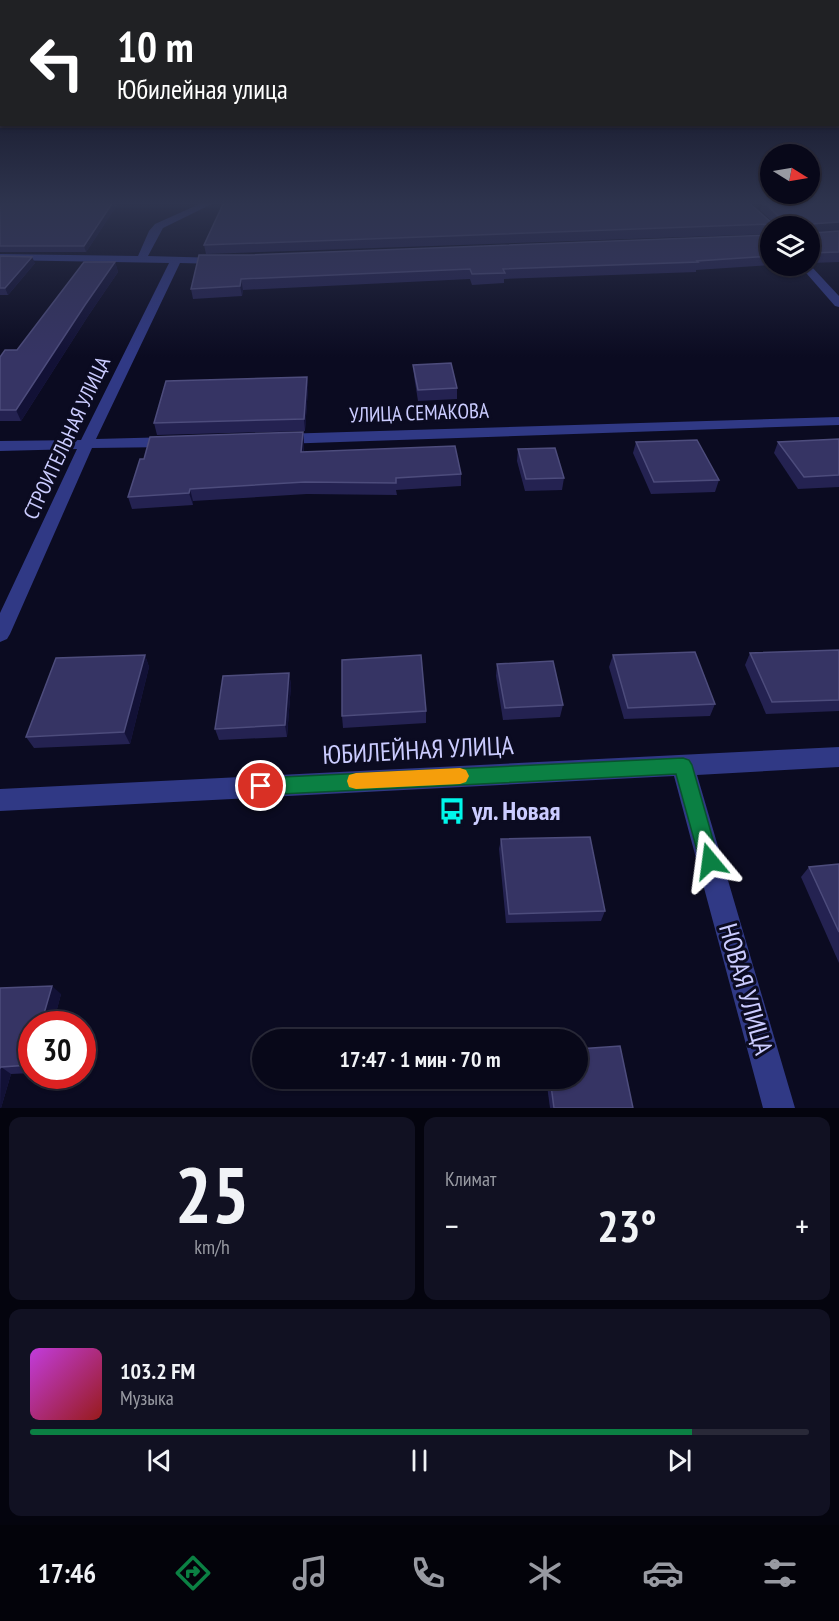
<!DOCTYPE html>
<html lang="ru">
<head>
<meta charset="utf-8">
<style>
	:root { --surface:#080819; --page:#112; --text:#f1f3f6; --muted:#989aa2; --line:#292938; --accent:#0b8043 }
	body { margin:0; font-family:"PT Sans Narrow",sans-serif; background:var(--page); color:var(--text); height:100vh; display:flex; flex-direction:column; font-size:22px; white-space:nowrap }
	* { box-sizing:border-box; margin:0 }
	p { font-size:20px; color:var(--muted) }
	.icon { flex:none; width:33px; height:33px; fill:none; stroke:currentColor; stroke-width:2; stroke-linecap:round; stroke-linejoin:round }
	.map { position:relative; height:1108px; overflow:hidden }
	.side { display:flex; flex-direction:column; gap:9px; padding:9px; background:#04040e; flex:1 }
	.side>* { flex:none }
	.guide { position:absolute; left:0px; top:0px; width:840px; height:126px; box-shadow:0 2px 4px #0004,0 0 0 2px var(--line); background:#202124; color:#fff; overflow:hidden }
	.needle { width:39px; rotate:101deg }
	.buttons { position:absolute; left:760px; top:144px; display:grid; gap:12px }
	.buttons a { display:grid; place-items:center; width:60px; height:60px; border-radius:50%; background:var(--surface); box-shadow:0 2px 4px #0004,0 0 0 2px var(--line); font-size:30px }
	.speed { position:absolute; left:18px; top:1011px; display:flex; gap:12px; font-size:30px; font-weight:700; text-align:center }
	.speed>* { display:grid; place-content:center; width:78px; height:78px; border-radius:50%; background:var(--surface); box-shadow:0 2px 4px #0004,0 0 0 2px var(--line); line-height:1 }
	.speed .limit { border:9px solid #d22; background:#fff; color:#111 }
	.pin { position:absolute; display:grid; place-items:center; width:51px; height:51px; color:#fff; margin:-26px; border:3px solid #fff; border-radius:50%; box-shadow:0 2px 6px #0007 }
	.me { position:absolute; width:66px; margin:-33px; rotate:344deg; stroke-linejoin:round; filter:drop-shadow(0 0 4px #0008) }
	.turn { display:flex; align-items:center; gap:21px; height:126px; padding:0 18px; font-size:27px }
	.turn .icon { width:78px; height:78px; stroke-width:2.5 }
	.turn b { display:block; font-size:42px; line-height:51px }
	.big { font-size:45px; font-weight:800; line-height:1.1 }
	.side .widget { flex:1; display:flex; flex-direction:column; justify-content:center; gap:9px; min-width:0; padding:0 21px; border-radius:12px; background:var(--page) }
	.side .dial { align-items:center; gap:0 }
	.dial b { font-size:78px; line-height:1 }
	.song { display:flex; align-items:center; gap:18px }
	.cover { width:72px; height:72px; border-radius:9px; background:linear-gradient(135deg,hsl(290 70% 55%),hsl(0 70% 35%)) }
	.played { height:6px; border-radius:3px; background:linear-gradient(90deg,var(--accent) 85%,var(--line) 85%) }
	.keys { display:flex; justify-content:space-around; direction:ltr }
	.heat { display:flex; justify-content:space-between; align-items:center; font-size:33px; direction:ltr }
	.side .tiles { flex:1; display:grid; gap:9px; grid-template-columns:1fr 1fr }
	.widget:last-child { grid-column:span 2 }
	.trip { position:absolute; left:252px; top:1029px; width:336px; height:60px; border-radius:30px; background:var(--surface); box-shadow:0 2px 4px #0004,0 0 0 2px var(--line); font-weight:800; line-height:60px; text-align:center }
	.menu { display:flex; height:96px; justify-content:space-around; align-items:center; background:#03030a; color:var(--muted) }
	.menu .icon { width:42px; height:42px }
	.menu .current { color:var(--accent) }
	.menu b { font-size:27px; color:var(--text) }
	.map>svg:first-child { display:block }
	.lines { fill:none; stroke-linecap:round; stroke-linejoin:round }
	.minor { fill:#303985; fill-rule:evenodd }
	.wall { fill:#242251 }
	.shaded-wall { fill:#121136 }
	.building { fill:#363464; stroke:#4d4c7c; stroke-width:1.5 }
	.route { fill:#0b8043; stroke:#07532c; stroke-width:1.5 }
	.slow { fill:#f59e0b }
	.labels { text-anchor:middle; stroke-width:6; stroke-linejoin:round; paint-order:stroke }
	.street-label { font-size:21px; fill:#cbccff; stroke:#0b0b21 }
	.near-street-label { font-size:26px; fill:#cbccff; stroke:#0b0b21 }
	.near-poi-label { font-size:26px; font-weight:bold; fill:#cbccff; stroke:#0b0b21; text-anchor:start }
</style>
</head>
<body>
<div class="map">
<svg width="839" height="1108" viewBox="0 0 839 1108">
	<rect width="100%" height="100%" fill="#0b0b21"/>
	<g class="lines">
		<!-- minor -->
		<g class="minor">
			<polygon points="204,202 216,202 163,228 148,256 220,258 225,261 220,264 180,263 96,439 172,437 180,442 172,447 92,448 10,634 7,639 0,642 0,613 77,449 0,451 0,441 81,440 169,263 0,260 0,254 138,256 149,231 155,224"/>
			<polygon points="810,265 839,296 839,307 835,306 800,266"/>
			<polygon points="839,417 839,425 281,444 273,439 281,434"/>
			<polygon points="839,747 839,767 697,775 795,1108 763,1108 674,776 0,811 0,789"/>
		</g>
	</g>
	<!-- wall -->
	<g class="wall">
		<polygon points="0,202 119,202 86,252 0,252"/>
		<polygon points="763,202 839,202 839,231 829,232 839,231 839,262 810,263 810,226 774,226 775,224 760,210"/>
		<polygon points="773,224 772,226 771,226 770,234 206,254 204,245"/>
		<polygon points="771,235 771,265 696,270 696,272 504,279 504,283 472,285 470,279 243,290 242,296 193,299 191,289 249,255"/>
		<polygon points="0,256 35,263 8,295 0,295"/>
		<polygon points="115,262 118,272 88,316 21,421 0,421 0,357 17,350"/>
		<polygon points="413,365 457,388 457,399 418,401 414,376"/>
		<polygon points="307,377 308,388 305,431 157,435 154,423"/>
		<polygon points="303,432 304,444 304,452 461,474 461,486 396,490 397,495 307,494 193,501 193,505 132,509 128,497 144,459"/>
		<polygon points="839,439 839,487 798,489 774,453 778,442"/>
		<polygon points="636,442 719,480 715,492 651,494 633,453"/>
		<polygon points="518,449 564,478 562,490 525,491 517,461"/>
		<polygon points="839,650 839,711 766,714 745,665 750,653"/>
		<polygon points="145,655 149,667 130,744 34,748 26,737"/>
		<polygon points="613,655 715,704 710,716 624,719 609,667"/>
		<polygon points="497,664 563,705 560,717 503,720 496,676"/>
		<polygon points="289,673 291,685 287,737 219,740 215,729"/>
		<polygon points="426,711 426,723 343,728 342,716"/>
		<polygon points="501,839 605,911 601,921 506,923 499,849"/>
		<polygon points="839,864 839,963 801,877 809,867"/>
		<polygon points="0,988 61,994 53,1024 32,1024 32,1073 11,1074 1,1108 0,1108"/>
		<polygon points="546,1078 578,1078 633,1108 550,1108"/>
	</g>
	<!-- shaded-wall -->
	<g class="shaded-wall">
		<polygon points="113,202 119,202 86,252 84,246"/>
		<polygon points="839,222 839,231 810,234 811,224"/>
		<polygon points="32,257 35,263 8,295 5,288"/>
		<polygon points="115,262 118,272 88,316 21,421 16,410 85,305"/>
		<polygon points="241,279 243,290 242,296 240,286"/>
		<polygon points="307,377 308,388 305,431 304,419"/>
		<polygon points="303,432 304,444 303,464 301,452"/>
		<polygon points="190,489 193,501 193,505 189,493"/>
		<polygon points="145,655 149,667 130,744 124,732"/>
		<polygon points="289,673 291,685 287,737 285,725"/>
		<polygon points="52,986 61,994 53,1024 41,1024"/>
		<polygon points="1,1067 11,1074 1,1108 0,1108"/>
	</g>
	<!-- building -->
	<g class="building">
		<polygon points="0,202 113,202 84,246 0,246"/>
		<polygon points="224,202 748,202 773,224 204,245"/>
		<polygon points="764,202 839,202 839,222 811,224 814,233 839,231 839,252 810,253 810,226 775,226 775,225 779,217"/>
		<polygon points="771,235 771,256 697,261 698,262 503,269 505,273 472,274 470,269 241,279 240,286 191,289 199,255 249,255"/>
		<polygon points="0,256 32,257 5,288 0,288"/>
		<polygon points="84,262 115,262 85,305 16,410 0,410 0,357 5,350 17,350"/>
		<polygon points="451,363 457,388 418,390 413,365"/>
		<polygon points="307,377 304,419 154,423 166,381"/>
		<polygon points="303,432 301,452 455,446 461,474 396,478 396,483 305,482 190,489 189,493 128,497 140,459 144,459 150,437"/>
		<polygon points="839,439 839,475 804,477 778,442"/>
		<polygon points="697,440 719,480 654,482 636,442"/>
		<polygon points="555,448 564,478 526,479 518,449"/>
		<polygon points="839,650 839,700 772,702 750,653"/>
		<polygon points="695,652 715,704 628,708 613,655"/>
		<polygon points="145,655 124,732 26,737 56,658"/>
		<polygon points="421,655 426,711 342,716 342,660"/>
		<polygon points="553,661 563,705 505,708 497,664"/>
		<polygon points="289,673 285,725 215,729 223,676"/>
		<polygon points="590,837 605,911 509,914 501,839"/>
		<polygon points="839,864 839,932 809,867"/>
		<polygon points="52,986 41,1024 32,1024 32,1059 30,1065 1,1067 0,1068 0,988"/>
		<polygon points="620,1046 633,1108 554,1108 550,1078 578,1078 578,1049"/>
	</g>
	<!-- sky -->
	<linearGradient id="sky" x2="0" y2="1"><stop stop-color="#060612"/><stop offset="0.57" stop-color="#2e344e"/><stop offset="1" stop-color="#2e344e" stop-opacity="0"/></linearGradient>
	<rect width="839" height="357" fill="url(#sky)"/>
	<!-- route -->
	<polygon class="route" points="683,758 689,760 692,765 719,861 717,868 710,871 703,868 700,861 676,774 261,795 255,792 252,786 255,780 261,778"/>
	<!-- slow -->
	<polygon class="slow" points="460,768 466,770 469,776 466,782 460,784 356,789 349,787 347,781 349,775 356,773"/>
	<!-- icons -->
	<defs>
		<symbol id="bus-bare" viewBox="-9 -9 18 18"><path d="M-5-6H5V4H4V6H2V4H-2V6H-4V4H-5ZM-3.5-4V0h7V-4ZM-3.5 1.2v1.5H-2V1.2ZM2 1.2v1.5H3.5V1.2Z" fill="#00f6ea" stroke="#0b0b21" stroke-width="2.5" paint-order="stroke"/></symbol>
	</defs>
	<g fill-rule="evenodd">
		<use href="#bus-bare" x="433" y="792" width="38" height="38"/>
	</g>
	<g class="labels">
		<!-- street labels -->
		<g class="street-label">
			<text transform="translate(419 413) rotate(-2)" y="7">УЛИЦА СЕМАКОВА</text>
			<text transform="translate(67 438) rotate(-65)" y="7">СТРОИТЕЛЬНАЯ УЛИЦА</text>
		</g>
		<!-- near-street labels -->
		<g class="near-street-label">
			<text transform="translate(418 750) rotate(-3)" y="9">ЮБИЛЕЙНАЯ УЛИЦА</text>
			<text transform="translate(746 989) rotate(74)" y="9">НОВАЯ УЛИЦА</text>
		</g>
		<!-- near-poi labels -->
		<g class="near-poi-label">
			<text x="472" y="820">ул. Новая</text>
		</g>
	</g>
</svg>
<div class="buttons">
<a><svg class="needle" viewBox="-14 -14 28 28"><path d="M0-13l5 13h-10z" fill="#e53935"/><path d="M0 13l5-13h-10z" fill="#989aa2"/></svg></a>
<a><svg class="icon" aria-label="layers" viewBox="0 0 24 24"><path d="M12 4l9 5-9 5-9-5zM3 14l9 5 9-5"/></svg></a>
</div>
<div class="speed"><div class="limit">30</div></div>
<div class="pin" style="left:261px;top:786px;background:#d93025"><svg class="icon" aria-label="arrive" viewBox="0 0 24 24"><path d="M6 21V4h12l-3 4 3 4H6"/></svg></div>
<svg class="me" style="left:710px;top:861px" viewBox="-20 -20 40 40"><path d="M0-17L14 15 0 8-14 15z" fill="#0b8043" stroke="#fff" stroke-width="4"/></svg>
<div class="trip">17:47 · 1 мин · 70 m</div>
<div class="guide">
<div class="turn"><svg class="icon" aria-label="left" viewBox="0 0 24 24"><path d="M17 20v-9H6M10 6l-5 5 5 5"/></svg><div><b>10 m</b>Юбилейная улица</div></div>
</div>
</div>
<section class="side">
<div class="tiles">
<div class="widget dial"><b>25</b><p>km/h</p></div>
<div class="widget"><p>Климат</p>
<div class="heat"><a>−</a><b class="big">23°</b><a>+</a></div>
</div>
<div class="widget">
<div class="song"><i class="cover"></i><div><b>103.2 FM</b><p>Музыка</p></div></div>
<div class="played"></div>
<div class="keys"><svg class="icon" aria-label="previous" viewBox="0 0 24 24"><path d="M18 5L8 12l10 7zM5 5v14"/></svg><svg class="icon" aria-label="pause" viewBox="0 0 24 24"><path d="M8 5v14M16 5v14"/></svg><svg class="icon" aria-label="next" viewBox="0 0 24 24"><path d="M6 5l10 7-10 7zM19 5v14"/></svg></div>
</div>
</div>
</section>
<nav class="menu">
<b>17:46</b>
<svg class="icon current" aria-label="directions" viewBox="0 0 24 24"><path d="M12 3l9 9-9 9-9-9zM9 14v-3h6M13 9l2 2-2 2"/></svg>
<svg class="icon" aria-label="music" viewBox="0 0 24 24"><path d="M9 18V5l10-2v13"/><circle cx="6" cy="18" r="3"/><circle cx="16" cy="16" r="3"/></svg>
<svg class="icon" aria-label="phone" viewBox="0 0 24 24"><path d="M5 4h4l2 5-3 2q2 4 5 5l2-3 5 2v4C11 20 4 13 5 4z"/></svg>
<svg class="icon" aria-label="climate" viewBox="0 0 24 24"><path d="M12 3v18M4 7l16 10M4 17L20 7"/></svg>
<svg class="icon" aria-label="car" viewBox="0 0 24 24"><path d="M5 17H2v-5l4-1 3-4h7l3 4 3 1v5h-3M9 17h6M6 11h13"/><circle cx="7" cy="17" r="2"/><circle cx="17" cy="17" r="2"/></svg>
<svg class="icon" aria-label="filters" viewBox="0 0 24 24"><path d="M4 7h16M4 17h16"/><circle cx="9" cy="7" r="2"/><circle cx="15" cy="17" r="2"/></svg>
</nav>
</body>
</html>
